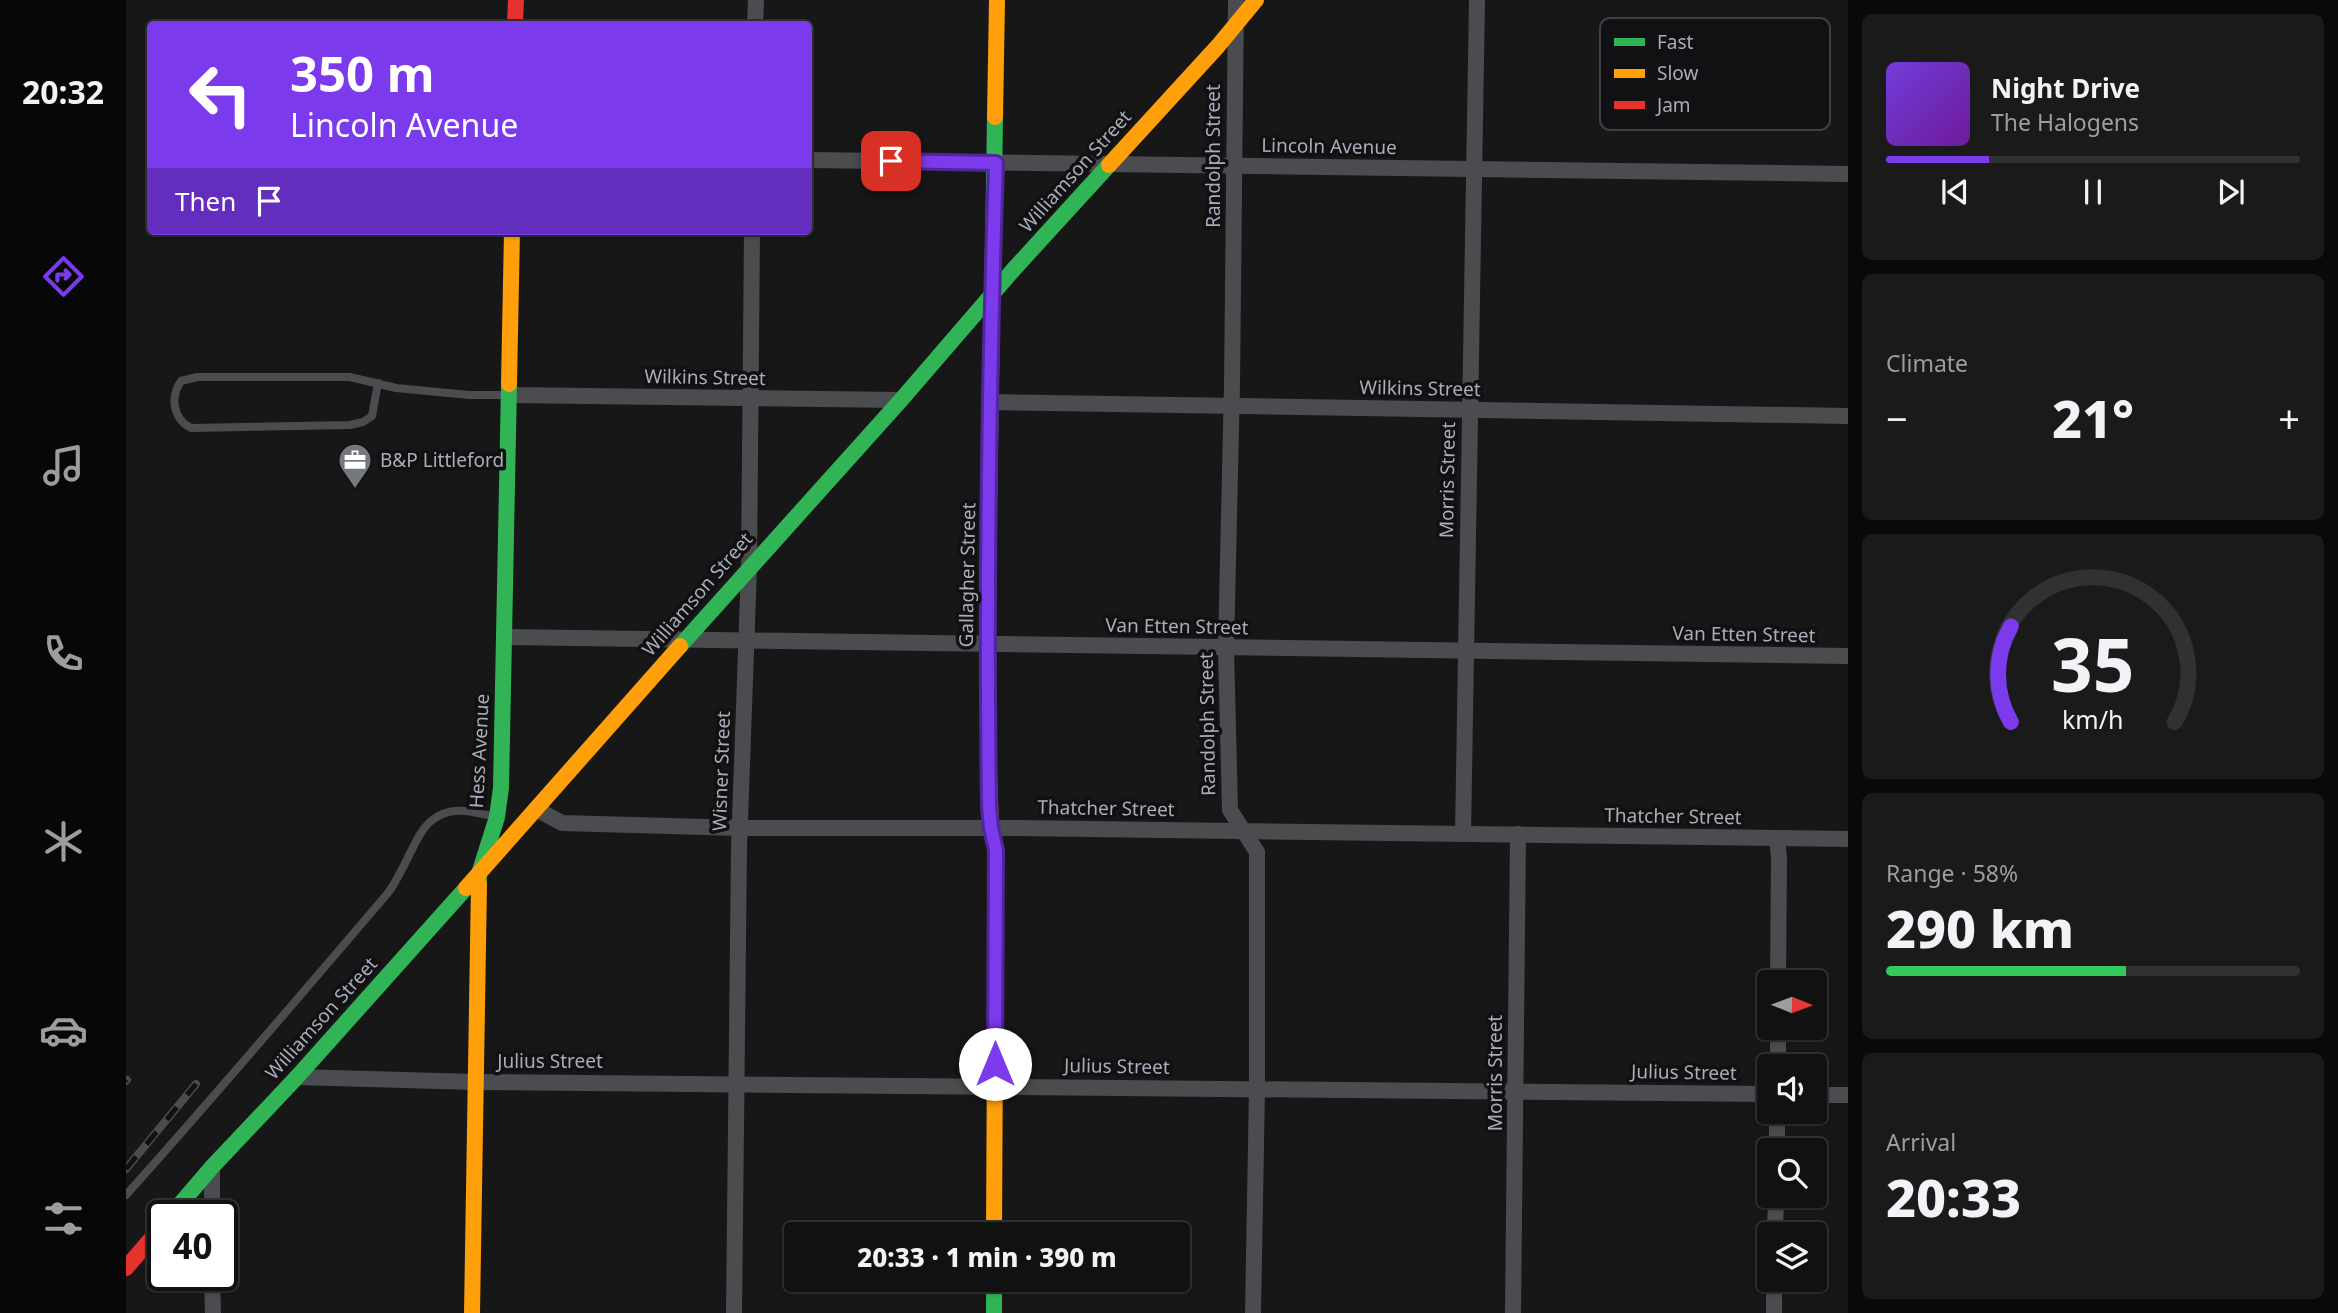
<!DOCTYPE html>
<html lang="en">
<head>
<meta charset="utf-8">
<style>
	:root { --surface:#111; --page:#1a1a1a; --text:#f1f3f6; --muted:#9c9d9f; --line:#303131; --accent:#7c3aed }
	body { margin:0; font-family:"Noto Sans",sans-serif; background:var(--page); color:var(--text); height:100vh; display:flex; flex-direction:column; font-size:26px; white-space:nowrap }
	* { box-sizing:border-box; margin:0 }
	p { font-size:23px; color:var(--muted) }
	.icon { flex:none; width:38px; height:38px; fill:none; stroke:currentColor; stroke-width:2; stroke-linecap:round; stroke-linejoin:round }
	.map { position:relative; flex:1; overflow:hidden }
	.panel { display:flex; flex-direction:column; gap:14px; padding:14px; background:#090909; width:490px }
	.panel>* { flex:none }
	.banner { position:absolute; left:21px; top:21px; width:665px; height:214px; border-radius:7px; box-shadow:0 2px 5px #0004,0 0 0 2px var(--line); background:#7c3aed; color:#fff; overflow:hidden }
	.needle { width:46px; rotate:91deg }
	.fabs { position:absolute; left:1631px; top:970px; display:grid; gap:14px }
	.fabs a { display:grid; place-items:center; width:70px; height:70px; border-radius:7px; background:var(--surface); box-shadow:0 2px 5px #0004,0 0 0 2px var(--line); font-size:35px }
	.speed { position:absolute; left:21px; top:1200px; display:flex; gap:14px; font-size:35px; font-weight:700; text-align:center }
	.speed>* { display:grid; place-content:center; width:91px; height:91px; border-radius:50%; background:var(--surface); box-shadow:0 2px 5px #0004,0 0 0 2px var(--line); line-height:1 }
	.speed .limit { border:4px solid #111; border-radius:10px; background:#fff; color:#111 }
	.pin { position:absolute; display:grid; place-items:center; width:60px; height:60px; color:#fff; margin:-30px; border-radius:14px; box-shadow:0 4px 10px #0006 }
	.me { position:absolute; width:77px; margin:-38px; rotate:0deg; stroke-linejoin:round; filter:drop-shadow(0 0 5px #0008) }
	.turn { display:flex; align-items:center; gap:24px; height:147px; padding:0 28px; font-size:32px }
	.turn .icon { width:91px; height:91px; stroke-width:2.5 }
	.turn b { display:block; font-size:49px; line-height:60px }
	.then { display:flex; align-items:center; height:66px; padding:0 28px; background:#0003; gap:14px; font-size:26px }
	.big { font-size:52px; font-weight:800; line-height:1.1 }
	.panel .tile { flex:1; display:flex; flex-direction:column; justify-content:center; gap:10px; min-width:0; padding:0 24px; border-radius:10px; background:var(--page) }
	.panel .dial { align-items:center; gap:0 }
	.dial svg { height:182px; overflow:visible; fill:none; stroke:var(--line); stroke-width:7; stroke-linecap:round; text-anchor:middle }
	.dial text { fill:var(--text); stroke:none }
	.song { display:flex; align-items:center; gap:21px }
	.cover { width:84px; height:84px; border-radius:10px; background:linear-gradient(135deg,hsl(260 70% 55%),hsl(280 70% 35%)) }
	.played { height:7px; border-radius:4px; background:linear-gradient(90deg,var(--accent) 25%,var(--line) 25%) }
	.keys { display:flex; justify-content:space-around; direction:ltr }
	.heat { display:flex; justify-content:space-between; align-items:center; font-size:38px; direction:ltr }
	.charge { height:10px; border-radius:5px; background:linear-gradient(90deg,#34c759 58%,var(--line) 0) }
	.trip { position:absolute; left:658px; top:1222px; width:406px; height:70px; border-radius:7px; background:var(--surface); box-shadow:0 2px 5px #0004,0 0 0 2px var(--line); font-weight:800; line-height:70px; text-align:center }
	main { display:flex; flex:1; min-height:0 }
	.tab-bar { display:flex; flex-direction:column; width:126px; justify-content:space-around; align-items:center; background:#070707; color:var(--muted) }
	.tab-bar .icon { width:49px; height:49px }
	.tab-bar .active { color:var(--accent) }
	.tab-bar b { font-size:32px; color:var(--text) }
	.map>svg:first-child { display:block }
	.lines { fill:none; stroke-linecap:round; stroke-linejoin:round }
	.lane { stroke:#4b4c50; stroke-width:8 }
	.street { stroke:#4b4c50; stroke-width:16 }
	.fast { stroke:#30b455; stroke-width:16 }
	.slow { stroke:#ff9f0a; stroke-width:16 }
	.jam { stroke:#e5322d; stroke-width:16 }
	.rail-casing { stroke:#4b4c4f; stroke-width:8 }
	.rail { stroke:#111113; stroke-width:5; stroke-dasharray:16; stroke-linecap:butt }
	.route-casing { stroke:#51269a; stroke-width:18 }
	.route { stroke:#7c3aed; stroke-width:12 }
	.labels { text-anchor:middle; stroke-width:7; stroke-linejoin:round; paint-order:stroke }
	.street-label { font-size:19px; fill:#a8adb8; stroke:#111113 }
	.poi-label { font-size:19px; fill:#a8adb8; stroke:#111113; text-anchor:start }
	.key { fill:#111113; stroke:#3e4045; stroke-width:2 }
	.key-label { font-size:19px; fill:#a8adb8 }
</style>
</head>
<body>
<main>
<nav class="tab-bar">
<b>20:32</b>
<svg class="icon active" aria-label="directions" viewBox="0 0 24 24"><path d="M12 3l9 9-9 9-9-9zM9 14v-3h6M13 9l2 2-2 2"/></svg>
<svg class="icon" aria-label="music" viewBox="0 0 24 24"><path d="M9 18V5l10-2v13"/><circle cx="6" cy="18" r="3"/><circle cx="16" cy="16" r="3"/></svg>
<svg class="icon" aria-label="phone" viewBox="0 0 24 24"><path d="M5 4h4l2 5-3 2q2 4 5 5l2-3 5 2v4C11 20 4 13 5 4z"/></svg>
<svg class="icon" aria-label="climate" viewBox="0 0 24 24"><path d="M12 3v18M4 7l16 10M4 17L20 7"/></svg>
<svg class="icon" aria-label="car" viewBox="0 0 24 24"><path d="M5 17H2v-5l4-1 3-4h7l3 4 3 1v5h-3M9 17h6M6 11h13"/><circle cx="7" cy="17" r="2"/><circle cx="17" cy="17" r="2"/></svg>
<svg class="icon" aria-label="filters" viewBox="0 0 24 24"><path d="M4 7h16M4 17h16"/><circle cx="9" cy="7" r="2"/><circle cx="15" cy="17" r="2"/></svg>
</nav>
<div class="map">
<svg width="1722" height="1313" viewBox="0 0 1722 1313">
	<rect width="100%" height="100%" fill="#171717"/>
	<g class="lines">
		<!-- lane -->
		<g class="lane">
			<path d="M252 383 246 416 237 422 224 425 65 428C47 419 44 397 55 381L71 377H224L270 388 343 395H380"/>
			<path d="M0 1195C89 1096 175 995 261 894 277 875 289 834 305 821 325 804 347 812 370 817"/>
		</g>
		<!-- street -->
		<g class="street">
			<polyline points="1110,0 1106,385 1100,648 1104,810 1131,852 1131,1089 1127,1313"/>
			<polyline points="629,24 630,0"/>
			<polyline points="682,160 1722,174"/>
			<polyline points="383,395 775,400"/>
			<polyline points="865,402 1722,416"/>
			<polyline points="380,637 1722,656"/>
			<polyline points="410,809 436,823 614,828 888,828 1722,839"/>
			<polyline points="1337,834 1351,0"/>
			<polyline points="1651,838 1653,858 1652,982"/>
			<polyline points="1652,1066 1652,1027"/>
			<polyline points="171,1077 349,1082 1643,1094"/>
			<polyline points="1689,1095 1722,1095"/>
			<polyline points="1651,1150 1651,1111"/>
			<polyline points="86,1216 86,1167"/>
			<polyline points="1649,1234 1650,1195"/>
			<polyline points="86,1276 87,1313"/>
			<polyline points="608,1313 613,848 623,567 626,231"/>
			<polyline points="1387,1313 1392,834"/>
			<polyline points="1648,1313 1648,1279"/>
		</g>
		<!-- fast -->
		<g class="fast">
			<polyline points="554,646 775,400 888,269 983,165"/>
			<polyline points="863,774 861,644 869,117"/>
			<polyline points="353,884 353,874 371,817 375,788 383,384"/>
			<polyline points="44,1216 86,1167 171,1077 340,888"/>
			<polyline points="868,1279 868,1313"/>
		</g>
		<!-- slow -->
		<g class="slow">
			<polyline points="869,117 871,0"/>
			<polyline points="983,165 1092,46 1130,0"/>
			<polyline points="383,384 386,231"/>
			<polyline points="863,774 865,828 870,850 868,1234"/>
			<polyline points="340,888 554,646"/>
			<polyline points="346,1313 353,884"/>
		</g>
		<!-- jam -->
		<g class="jam">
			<polyline points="389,24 390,0"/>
			<polyline points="0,1268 37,1225"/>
		</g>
		<defs>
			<g id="rail">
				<polyline points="0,1081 1,1080"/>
				<polyline points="0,1169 70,1084"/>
			</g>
		</defs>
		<!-- rail casing -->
		<use href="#rail" class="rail-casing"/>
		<!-- rail -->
		<use href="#rail" class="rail"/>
	</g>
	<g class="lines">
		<defs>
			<path id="route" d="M765 161 870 163C863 377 860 592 863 807L865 828 870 850 869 1064"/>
		</defs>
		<!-- route casing -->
		<use href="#route" class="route-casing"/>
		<!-- route -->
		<use href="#route" class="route"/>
	</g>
	<!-- icons -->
	<defs>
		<symbol id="office-pin" viewBox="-11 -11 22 30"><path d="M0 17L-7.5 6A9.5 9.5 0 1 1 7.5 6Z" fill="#757880" stroke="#111113"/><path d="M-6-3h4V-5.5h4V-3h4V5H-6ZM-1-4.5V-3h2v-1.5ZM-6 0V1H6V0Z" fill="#fff"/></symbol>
	</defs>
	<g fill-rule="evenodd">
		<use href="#office-pin" x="210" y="441" width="38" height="52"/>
	</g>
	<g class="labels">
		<!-- street labels -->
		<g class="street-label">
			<text transform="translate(1203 146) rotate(1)" y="7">Lincoln Avenue</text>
			<text transform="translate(1087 156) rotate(-90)" y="7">Randolph Street</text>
			<text transform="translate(949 171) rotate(-48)" y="7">Williamson Street</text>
			<text transform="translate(579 377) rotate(1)" y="7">Wilkins Street</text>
			<text transform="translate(1294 388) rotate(1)" y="7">Wilkins Street</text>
			<text transform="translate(1321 480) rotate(-89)" y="7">Morris Street</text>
			<text transform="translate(841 575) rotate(-89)" y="7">Gallagher Street</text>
			<text transform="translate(571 594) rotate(-49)" y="7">Williamson Street</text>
			<text transform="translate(1051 626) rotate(1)" y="7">Van Etten Street</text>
			<text transform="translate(1618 634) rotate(1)" y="7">Van Etten Street</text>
			<text transform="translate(1081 724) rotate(-91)" y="7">Randolph Street</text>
			<text transform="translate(353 751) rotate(-87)" y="7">Hess Avenue</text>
			<text transform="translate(595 771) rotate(-88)" y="7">Wisner Street</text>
			<text transform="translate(980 808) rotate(1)" y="7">Thatcher Street</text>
			<text transform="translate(1547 816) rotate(1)" y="7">Thatcher Street</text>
			<text transform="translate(195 1018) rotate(-48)" y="7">Williamson Street</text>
			<text x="424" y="1068">Julius Street</text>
			<text transform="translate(991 1066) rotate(1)" y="7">Julius Street</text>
			<text transform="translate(1558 1072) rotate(1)" y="7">Julius Street</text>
			<text transform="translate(1369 1073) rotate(-90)" y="7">Morris Street</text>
		</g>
		<!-- poi labels -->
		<g class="poi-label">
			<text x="254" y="467">B&amp;P Littleford</text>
		</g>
	</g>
	<!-- legend -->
	<rect x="1474" y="18" width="230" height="112" rx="10" class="key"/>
	<rect x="1488" y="38" width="31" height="8" fill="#30b455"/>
	<rect x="1488" y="69" width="31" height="9" fill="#ff9f0a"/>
	<rect x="1488" y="101" width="31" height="8" fill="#e5322d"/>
	<g class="key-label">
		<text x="1531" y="49">Fast</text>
		<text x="1531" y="80">Slow</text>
		<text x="1531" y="112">Jam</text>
	</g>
</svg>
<div class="fabs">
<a><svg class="needle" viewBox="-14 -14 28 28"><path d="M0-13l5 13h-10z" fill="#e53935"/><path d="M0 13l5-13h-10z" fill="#9c9d9f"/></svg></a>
<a><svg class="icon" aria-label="sound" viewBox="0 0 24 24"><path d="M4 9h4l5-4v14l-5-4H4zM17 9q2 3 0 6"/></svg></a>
<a><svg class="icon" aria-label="search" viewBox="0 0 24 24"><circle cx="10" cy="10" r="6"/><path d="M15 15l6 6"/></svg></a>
<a><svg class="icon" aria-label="layers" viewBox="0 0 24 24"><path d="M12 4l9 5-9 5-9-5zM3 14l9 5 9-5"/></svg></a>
</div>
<div class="speed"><div class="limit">40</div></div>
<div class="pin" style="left:765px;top:161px;background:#d93025"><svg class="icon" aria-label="arrive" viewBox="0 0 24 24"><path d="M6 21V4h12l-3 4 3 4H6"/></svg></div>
<svg class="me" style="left:869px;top:1064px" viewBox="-20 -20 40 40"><circle r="19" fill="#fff"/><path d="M0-13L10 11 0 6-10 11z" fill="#7c3aed"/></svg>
<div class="trip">20:33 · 1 min · 390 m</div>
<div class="banner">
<div class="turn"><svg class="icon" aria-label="left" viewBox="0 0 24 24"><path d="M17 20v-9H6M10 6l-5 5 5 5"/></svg><div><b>350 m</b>Lincoln Avenue</div></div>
<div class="then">Then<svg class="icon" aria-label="arrive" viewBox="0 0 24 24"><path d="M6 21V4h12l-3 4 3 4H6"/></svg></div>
</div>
</div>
<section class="panel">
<div class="tile">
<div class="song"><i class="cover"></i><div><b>Night Drive</b><p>The Halogens</p></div></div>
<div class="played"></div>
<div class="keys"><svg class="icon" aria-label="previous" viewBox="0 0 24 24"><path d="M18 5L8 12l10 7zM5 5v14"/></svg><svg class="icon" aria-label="pause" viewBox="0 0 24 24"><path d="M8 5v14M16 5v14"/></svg><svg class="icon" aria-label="next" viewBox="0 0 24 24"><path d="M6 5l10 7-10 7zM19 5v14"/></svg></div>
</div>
<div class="tile"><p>Climate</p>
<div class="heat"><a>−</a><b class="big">21°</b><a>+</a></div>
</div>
<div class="tile dial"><svg viewBox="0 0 100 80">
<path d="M14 69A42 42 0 1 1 86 69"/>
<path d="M14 69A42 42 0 0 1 14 27" stroke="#7c3aed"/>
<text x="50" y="56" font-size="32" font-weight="700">35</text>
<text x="50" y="72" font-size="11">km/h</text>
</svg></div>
<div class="tile"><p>Range · 58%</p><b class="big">290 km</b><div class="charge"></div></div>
<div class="tile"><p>Arrival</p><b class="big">20:33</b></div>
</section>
</main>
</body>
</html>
